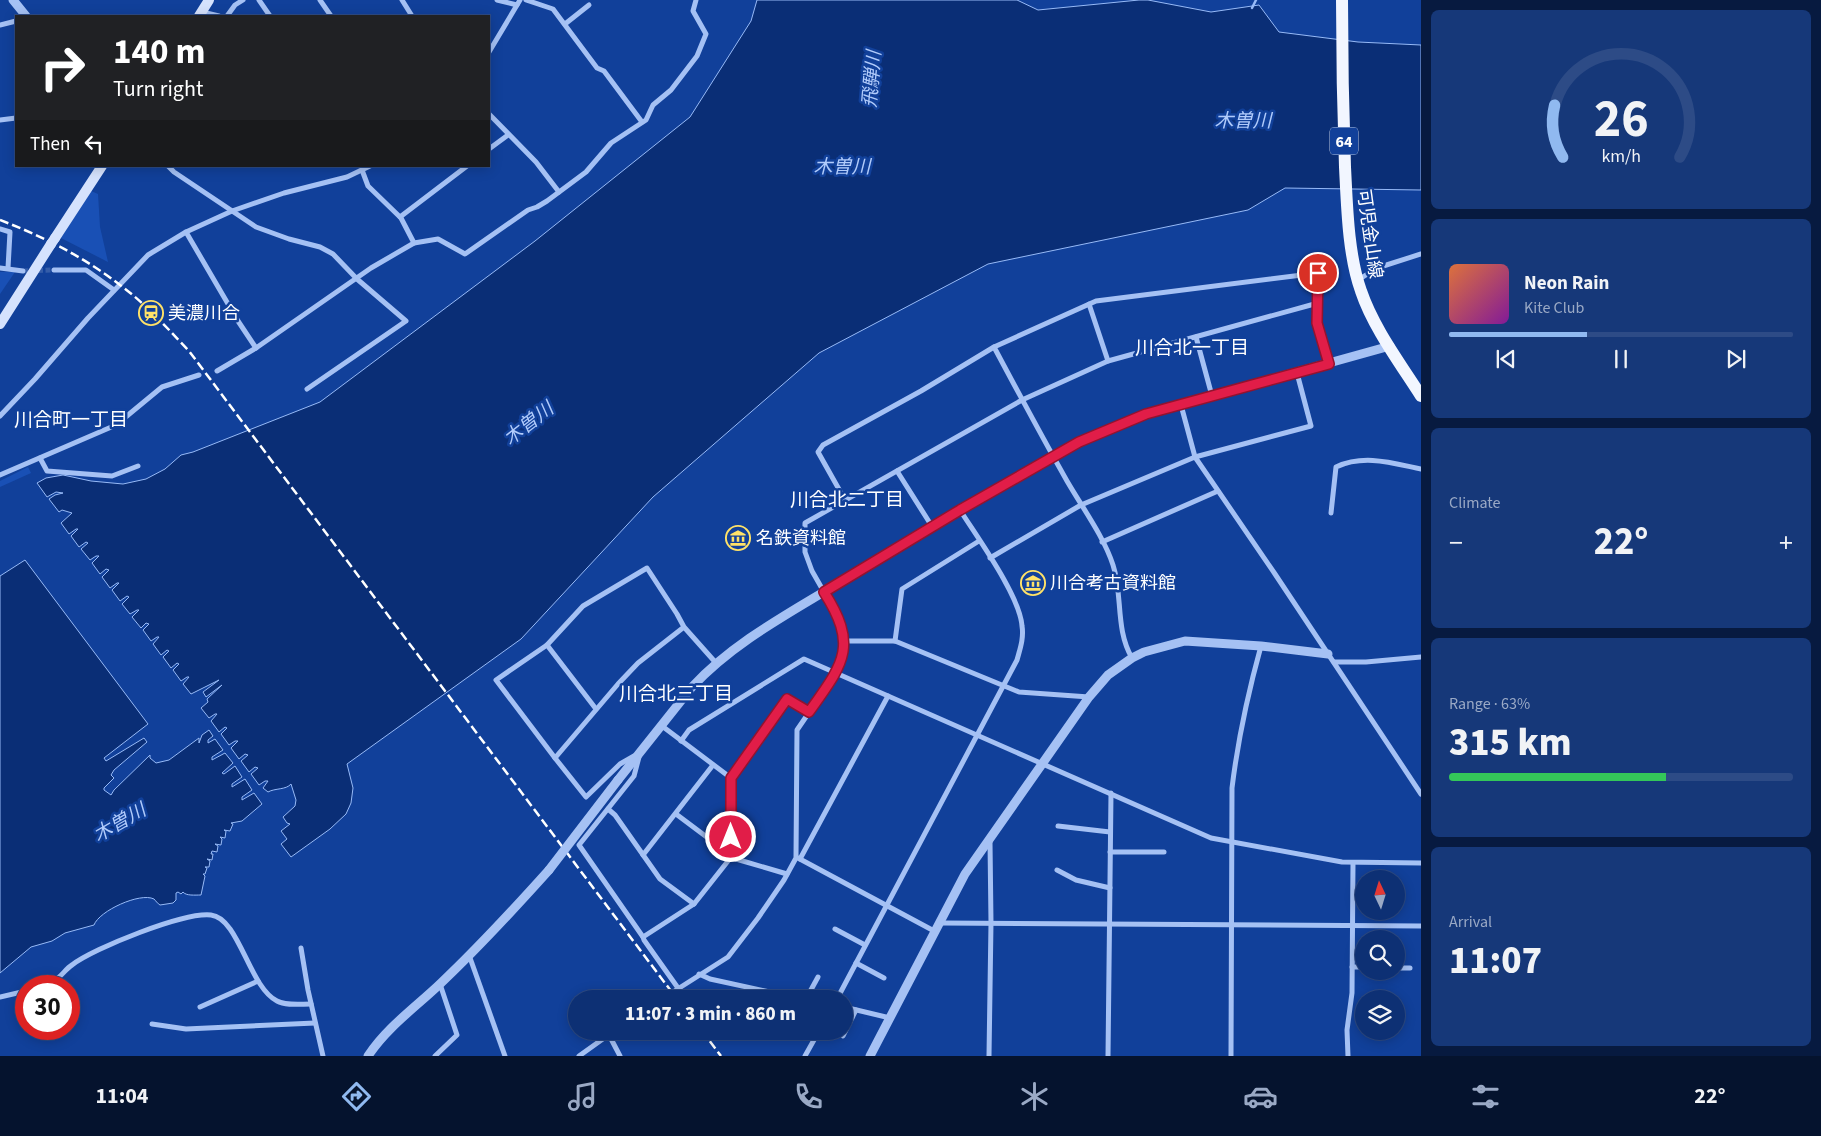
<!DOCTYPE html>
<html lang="en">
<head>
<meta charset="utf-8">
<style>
	:root { --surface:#0d3074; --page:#163879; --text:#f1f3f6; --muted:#9aa9c5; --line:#2d4b86; --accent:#90b9f0 }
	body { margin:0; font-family:"Source Sans 3","Noto Sans JP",sans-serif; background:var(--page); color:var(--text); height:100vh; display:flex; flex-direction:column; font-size:19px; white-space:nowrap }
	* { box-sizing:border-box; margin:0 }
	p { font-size:16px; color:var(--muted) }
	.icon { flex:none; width:28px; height:28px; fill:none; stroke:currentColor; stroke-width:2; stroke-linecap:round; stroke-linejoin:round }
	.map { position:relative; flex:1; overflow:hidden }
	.drawer { display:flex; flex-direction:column; gap:10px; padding:10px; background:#071a40; width:400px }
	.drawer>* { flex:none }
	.hud { position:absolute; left:15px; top:15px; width:475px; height:152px; border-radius:0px; box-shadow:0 2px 12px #0003,0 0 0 1px var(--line); background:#202124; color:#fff; overflow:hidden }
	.needle { width:32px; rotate:356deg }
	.fabs { position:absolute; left:1355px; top:870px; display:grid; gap:10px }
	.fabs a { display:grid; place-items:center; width:50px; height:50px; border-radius:50%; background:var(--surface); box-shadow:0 2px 12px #0003,0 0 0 1px var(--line); font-size:25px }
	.speed { position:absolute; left:15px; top:975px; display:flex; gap:10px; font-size:25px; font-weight:700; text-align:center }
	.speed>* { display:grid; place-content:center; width:65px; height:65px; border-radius:50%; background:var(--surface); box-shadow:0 2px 12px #0003,0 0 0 1px var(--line); line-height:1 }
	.speed .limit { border:8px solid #d22; background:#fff; color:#111 }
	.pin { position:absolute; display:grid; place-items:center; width:42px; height:42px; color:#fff; margin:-21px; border:2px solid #fff; border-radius:50%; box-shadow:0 1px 5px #0007 }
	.me { position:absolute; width:55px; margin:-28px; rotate:0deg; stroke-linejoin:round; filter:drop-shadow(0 0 4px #0008) }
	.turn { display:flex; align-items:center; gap:18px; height:105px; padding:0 15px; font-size:22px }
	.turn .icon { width:65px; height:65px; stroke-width:2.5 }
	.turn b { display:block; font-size:35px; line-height:42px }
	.then { display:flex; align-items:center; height:48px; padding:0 15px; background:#0003; gap:10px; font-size:19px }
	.big { font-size:38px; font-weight:800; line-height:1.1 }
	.drawer .widget { flex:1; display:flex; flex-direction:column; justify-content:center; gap:8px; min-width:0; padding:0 18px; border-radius:8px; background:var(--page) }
	.drawer .dial { align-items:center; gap:0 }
	.dial svg { height:130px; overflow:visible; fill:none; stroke:var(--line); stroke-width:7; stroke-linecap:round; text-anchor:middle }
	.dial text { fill:var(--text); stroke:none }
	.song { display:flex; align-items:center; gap:15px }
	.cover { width:60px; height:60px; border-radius:8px; background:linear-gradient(135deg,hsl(20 70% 55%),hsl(290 70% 35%)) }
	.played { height:5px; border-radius:2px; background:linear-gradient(90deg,var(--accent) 40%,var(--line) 40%) }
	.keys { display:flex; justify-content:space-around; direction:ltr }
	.heat { display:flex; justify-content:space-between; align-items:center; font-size:28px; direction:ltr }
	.charge { height:8px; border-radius:4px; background:linear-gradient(90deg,#34c759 63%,var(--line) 0) }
	.trip { position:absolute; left:568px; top:990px; width:285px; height:50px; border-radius:25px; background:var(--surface); box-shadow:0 2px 12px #0003,0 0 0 1px var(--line); font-weight:800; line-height:50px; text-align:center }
	.dock { display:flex; height:80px; justify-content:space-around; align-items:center; background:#05132e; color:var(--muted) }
	.dock .icon { width:35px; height:35px }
	.dock .selected { color:var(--accent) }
	.dock b { font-size:22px; color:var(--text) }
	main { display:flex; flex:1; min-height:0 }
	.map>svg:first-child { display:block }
	.green { fill:#1950b5 }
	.water { fill:#0a2e76; stroke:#97baf7 }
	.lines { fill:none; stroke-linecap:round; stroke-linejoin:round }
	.stream { stroke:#97baf7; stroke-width:2.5 }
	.minor-tunnel { stroke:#355da9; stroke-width:5; stroke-dasharray:5 2.5; stroke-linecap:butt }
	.minor { stroke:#a5c1f4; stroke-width:5 }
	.tertiary { stroke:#a5c1f4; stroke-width:9 }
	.secondary { stroke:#d5e2fd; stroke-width:10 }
	.primary { stroke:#f2f6ff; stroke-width:12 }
	.rail { stroke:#fff; stroke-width:2.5; stroke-dasharray:9 4; stroke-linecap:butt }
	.tertiary-bridge { stroke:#a5c1f4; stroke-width:9 }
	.secondary-bridge { stroke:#d5e2fd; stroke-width:10 }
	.route-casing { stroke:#92132f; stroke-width:12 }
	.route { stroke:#e11d48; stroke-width:9 }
	.labels { text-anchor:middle; stroke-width:5; stroke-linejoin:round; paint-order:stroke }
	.shield { fill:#11409a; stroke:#b8c6e1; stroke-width:1 }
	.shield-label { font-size:16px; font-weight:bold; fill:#fff }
	.street-label { font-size:18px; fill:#fff; stroke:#11409a }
	.poi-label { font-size:18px; fill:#fff; stroke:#11409a; text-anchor:start }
	.water-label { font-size:19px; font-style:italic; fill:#b1cbfb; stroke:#11409a }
	.neighbourhood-label { font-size:19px; fill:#fff; stroke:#11409a }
</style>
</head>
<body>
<main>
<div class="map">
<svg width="1421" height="1056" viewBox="0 0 1421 1056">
	<rect width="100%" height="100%" fill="#11409a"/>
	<!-- green -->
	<g class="green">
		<polygon points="91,191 98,194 100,227 108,262 61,238"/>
		<polygon points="0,272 15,272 0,294"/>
		<polygon points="28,467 31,473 0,487 0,481"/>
	</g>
	<!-- water -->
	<g class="water">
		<path d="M757 0H1017L1038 10 1139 0H1148L1211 12 1259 5 1279 32 1358 42 1421 45V190L1285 188 1248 210 988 264 819 353 653 497 521 639 347 764 353 788 351 803 346 814 330 829 291 857 281 844 287 839 281 831 290 824 287 823 283 817 295 806 296 800 291 784C286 790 275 788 268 792L263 788 268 781H265L259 785 251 774 258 768 255 767 249 772 241 761 248 755 245 754 239 759 231 748 238 741H235L229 745 221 734 227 728 225 727 219 732 211 721 217 714H215L209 718 201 708 208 702 207 699 222 685 206 697 203 692 219 680 191 694 183 684 189 677H187L181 681 173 670 179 664 177 663 171 668 163 657 169 651 167 650 161 655 153 644 159 637H157L151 641 143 630 149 624 146 623 141 628 132 617 139 610H137L130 614 122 604 129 597 127 596 120 601 112 590 119 583H117L110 588 102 577 109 570 106 569 100 574 92 563 99 556H96L90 560 81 549 88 543 86 542 79 547 71 536 78 529H76L69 534 61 523 72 513 62 510 59 512 49 499 55 495 63 493 56 492 47 497 37 483 46 478 63 475 91 481 123 484 146 479 165 469 181 455 193 452 320 402 535 241 690 117 751 21Z"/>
		<path d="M25 560 148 724 104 758 106 761 144 738 147 742 114 770 111 775 114 778 104 788V790L111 795 114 790 150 755V758L156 763 169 760 199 738V743L202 735 209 730 213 736 208 740V743L215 739 223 750 212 757V760L225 753 233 763 222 773 224 774 235 766 242 777 232 784V787L245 779 252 790 242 797V800L254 793 262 804 242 821 231 823 233 824 230 831 224 830 226 831 225 838 220 837 222 839 221 845 215 844 218 846 217 852 212 851 211 854H213L212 860 207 859 210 861 209 867H205L207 868 205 874H203L205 876 201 895C195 895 186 896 183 892L181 894 178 892 176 893V900L173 903 160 905C158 904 155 900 154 899 140 892 99 911 94 925L65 933 52 941 31 947 0 973V576Z"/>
	</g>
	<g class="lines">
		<!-- stream -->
		<polyline class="stream" points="1252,8 1256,0"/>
		<!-- minor-tunnel -->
		<polyline class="minor-tunnel" points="23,271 54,270"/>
		<!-- minor -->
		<g class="minor">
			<polyline points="259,0 270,16"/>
			<polyline points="320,0 331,16"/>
			<polyline points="402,0 412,16"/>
			<polyline points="497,0 517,5"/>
			<polyline points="526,0 553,9 597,68 604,71 642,122"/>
			<polyline points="202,12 219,16"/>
			<polyline points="227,16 235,5 243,0"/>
			<polyline points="565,24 589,5"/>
			<polyline points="0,25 16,21"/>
			<polyline points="489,52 520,0"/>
			<polyline points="489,114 536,162 559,192"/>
			<polyline points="0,120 16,118"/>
			<polyline points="489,149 508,135"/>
			<polyline points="168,166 174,172 256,227 289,239 320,247 333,254 357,279 406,321 307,389"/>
			<polyline points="400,217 467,166"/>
			<polyline points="0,229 10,232 8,268"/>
			<polyline points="186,232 238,321 256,348"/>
			<polyline points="414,243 438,239 465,254 528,210 537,207 547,201 586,172 611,143 646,120 653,105 671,90 697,56 706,34 693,11 696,0"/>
			<polyline points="0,268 23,271"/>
			<polyline points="54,270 86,270 114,290"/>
			<polyline points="1358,280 1377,268 1421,254"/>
			<polyline points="1318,303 1317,323 1329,364"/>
			<polyline points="1089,304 1108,361"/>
			<polyline points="1196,337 1212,396"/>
			<polyline points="217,371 256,348 371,268 414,243 401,218 368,186 362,170"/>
			<polyline points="1181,405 1195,457 1275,574 1421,794"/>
			<polyline points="0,416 35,379 88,318 148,255 186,232 232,211 284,193 347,177 370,166"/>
			<polyline points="40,458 47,471 112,476 138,466"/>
			<polyline points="897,471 933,528"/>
			<polyline points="0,475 116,425 162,387 199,375"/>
			<polyline points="845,500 818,452 823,445 921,391 994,347"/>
			<path d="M1331 513 1336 467C1364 454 1392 463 1421 469"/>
			<polyline points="1102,542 1218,491"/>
			<polyline points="990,558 1081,505 1195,457 1311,426 1297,373"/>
			<polyline points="684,627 638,663 618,684 555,758 496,680 547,645 583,606 647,568 677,614 684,627 716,663"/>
			<polyline points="845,641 895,641 1019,692 1089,697"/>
			<polyline points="895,641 902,589 979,541"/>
			<polyline points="547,645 596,709"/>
			<polyline points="1334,662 1366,662 1421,657"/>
			<polyline points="681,741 689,730 804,659 1211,838 1342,862 1421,863"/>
			<polyline points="639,757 634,776 579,845 643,937 644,940 678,988"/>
			<polyline points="555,758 586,797 620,764 634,756"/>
			<polyline points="731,778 787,699 809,712"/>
			<polyline points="608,809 615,815 660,879 694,904"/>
			<polyline points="676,814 736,859 787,874"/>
			<polyline points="1058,826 1110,832"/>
			<polyline points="1110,852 1164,852"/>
			<polyline points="643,855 713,765"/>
			<polyline points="798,858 936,932"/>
			<polyline points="800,859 888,696"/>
			<polyline points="1057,870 1076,880 1110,888"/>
			<polyline points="941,923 1421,926"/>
			<polyline points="835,929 865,945"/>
			<polyline points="643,937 694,904 728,861 731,856 731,778 662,726"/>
			<polyline points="301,948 308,990 323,1056"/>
			<polyline points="469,955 505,1056"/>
			<polyline points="856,963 884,978"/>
			<polyline points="1352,967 1364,967"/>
			<polyline points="1396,968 1410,968"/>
			<polyline points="699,974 710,979 802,999"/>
			<path d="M41 986C46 984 53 982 58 978 63 974 67 968 72 965 94 948 184 912 211 915 239 918 249 987 277 1001 286 1006 300 1004 311 1004"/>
			<polyline points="0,997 26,991"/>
			<path d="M662 999 728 957 758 918 784 880 796 858 797 730 836 673 845 641 840 620 812 571 805 552V523L1022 400 1108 361 1318 303V273L1096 301 994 347C1018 392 1042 437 1067 481 1082 507 1104 537 1113 565 1123 595 1115 629 1132 658"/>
			<polyline points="806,999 818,977"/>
			<path d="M837 999 1017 660C1020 649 1024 638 1022 626 1020 596 977 537 960 510"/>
			<polyline points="200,1007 258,981"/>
			<polyline points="844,1007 890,1018"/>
			<polyline points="152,1024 186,1029 315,1023"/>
			<polyline points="609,1035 620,1056"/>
			<polyline points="843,1036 856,1010"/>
			<polyline points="435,1056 457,1035 440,984"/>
			<polyline points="579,1056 614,1031"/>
			<polyline points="805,1056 819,1031"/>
			<polyline points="989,1056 991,923 990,842"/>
			<polyline points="1108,1056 1111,793"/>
			<path d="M1231 1056 1232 788C1238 739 1248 693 1261 646"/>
			<polyline points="1348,1056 1347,1030 1352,993 1353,863"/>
		</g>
		<!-- tertiary -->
		<g class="tertiary">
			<polyline points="13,0 26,16"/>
			<path d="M618 780 692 687C733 643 786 615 837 584 909 541 981 498 1053 456L1079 442 1146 414 1390 346"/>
			<path d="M368 1056C387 1027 416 1007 441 983 479 947 514 909 549 870"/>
			<polyline points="870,1056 965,874 1089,697 1108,675 1132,658 1144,652 1185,641 1261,646 1328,654"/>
		</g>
		<!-- secondary -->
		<g class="secondary">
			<polyline points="199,16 209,0"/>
			<polyline points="55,238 102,166"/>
			<polyline points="0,324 51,244"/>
		</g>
		<!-- primary -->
		<path class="primary" d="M1342 0C1342 56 1343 111 1345 167 1347 205 1348 255 1361 291 1373 327 1400 363 1421 396"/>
		<!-- rail -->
		<g class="rail">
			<path d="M0 220C42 236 84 257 120 285 146 304 167 328 189 351L677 999"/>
			<polyline points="702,1031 721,1056"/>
		</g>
		<!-- tertiary-bridge -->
		<polyline class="tertiary-bridge" points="549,870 618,780"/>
		<!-- secondary-bridge -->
		<polyline class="secondary-bridge" points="51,244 55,238"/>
	</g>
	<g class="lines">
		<defs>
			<path id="route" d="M731 837V778L787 699 809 712C843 664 859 647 824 592L960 510 1079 442 1146 414 1329 364 1317 323 1318 273"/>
		</defs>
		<!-- route casing -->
		<use href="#route" class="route-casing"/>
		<!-- route -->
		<use href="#route" class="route"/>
	</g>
	<!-- icons -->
	<defs>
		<symbol id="station-ring" viewBox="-11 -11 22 22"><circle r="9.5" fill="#11409a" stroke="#ffe268" stroke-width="1.5"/><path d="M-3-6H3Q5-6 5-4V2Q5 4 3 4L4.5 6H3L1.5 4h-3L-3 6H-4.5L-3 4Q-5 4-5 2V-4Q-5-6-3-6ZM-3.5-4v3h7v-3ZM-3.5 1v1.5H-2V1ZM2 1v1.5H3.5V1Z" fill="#ffe268"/></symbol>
		<symbol id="museum-ring" viewBox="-11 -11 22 22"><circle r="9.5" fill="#11409a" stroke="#ffe268" stroke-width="1.5"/><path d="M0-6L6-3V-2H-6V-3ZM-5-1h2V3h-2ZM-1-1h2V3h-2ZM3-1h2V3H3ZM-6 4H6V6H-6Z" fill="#ffe268"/></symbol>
	</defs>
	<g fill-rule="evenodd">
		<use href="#station-ring" x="137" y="299" width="28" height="28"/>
		<use href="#museum-ring" x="724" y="524" width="28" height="28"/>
		<use href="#museum-ring" x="1019" y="569" width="28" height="28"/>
	</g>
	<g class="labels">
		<!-- shield labels -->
		<rect class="shield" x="1330" y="127.5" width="28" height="27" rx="4"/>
		<g class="shield-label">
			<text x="1344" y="147">64</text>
		</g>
		<!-- street labels -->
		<g class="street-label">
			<text transform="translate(1370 234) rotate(82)" y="6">可児金山線</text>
		</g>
		<!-- poi labels -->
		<g class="poi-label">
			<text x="168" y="319">美濃川合</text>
			<text x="756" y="544">名鉄資料館</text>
			<text x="1050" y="589">川合考古資料館</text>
		</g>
		<!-- water labels -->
		<g class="water-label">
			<text transform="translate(871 79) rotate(-85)" y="7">飛騨川</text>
			<text x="1243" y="127">木曽川</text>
			<text x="842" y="173">木曽川</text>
			<text transform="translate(528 423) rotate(-38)" y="7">木曽川</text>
			<text transform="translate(119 822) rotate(-30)" y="7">木曽川</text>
		</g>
		<!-- neighbourhood labels -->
		<g class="neighbourhood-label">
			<text x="1192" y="354">川合北一丁目</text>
			<text x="71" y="426">川合町一丁目</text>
			<text x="847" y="506">川合北二丁目</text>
			<text x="676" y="700">川合北三丁目</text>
		</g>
	</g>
</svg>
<div class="fabs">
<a><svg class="needle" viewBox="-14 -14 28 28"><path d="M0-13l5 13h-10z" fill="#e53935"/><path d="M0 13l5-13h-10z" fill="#9aa9c5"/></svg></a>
<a><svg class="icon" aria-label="search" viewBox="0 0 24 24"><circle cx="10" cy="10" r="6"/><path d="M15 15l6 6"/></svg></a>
<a><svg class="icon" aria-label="layers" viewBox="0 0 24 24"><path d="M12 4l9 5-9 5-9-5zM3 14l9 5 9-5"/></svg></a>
</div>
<div class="speed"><div class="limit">30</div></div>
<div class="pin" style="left:1318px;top:273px;background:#d93025"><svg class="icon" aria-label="arrive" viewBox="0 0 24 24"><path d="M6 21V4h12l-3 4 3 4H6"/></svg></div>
<svg class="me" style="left:731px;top:837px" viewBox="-20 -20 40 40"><circle r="17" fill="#e11d48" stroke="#fff" stroke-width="3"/><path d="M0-11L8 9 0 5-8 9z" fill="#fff"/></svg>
<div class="trip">11:07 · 3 min · 860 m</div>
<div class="hud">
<div class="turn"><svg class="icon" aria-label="right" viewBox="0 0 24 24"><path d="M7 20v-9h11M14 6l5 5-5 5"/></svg><div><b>140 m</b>Turn right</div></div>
<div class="then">Then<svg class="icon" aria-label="left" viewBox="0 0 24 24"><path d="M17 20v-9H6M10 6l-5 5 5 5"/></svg></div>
</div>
</div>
<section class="drawer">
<div class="widget dial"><svg viewBox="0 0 100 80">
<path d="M14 69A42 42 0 1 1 86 69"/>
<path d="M14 69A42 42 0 0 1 9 37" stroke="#90b9f0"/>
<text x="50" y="56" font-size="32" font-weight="700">26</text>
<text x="50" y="72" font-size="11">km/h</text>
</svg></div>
<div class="widget">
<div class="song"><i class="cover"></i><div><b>Neon Rain</b><p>Kite Club</p></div></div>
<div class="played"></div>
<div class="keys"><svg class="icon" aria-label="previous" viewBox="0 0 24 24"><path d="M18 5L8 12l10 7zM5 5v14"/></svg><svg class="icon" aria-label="pause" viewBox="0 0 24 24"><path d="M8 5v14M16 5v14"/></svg><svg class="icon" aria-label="next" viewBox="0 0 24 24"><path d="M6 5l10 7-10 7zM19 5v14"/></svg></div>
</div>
<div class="widget"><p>Climate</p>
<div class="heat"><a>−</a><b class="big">22°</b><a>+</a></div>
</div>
<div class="widget"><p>Range · 63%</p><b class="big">315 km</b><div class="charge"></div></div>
<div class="widget"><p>Arrival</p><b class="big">11:07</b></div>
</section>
</main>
<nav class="dock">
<b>11:04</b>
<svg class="icon selected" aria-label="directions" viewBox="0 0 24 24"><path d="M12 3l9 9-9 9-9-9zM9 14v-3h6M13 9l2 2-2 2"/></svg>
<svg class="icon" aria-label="music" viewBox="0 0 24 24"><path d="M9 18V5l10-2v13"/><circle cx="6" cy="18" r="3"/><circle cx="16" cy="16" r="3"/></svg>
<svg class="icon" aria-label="phone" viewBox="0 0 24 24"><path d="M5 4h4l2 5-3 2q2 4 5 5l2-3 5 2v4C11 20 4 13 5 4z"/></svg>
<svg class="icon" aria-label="climate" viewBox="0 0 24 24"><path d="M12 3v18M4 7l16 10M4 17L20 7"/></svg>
<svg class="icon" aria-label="car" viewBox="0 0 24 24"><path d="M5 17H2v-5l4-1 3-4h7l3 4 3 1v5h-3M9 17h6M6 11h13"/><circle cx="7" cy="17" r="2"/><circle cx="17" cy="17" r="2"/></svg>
<svg class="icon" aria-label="filters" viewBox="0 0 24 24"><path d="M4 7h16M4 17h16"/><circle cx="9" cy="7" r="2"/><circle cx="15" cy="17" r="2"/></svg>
<b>22°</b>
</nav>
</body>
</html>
